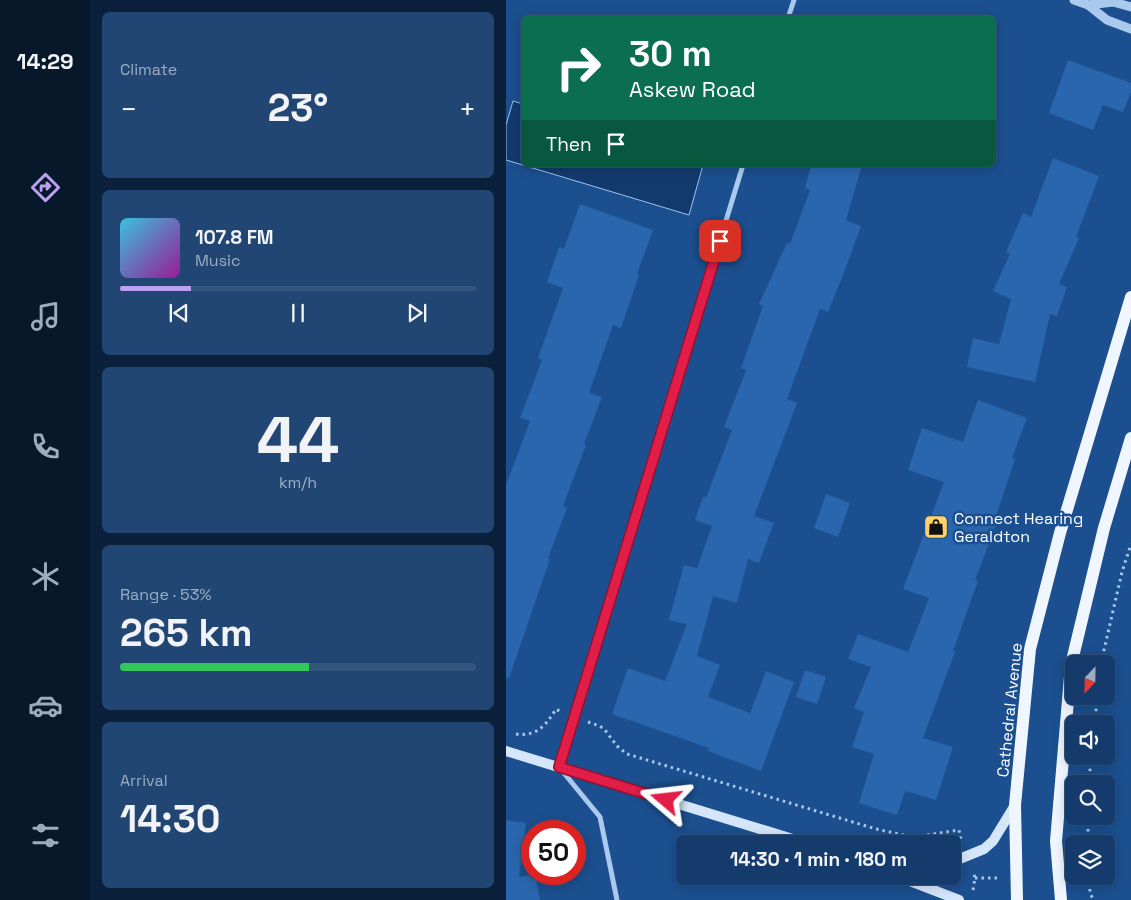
<!DOCTYPE html>
<html lang="en">
<head>
<meta charset="utf-8">
<style>
	:root { --surface:#143b6b; --page:#214673; --text:#f1f3f6; --muted:#9dadc1; --line:#33557e; --accent:#bca0f2 }
	body { margin:0; font-family:"Space Grotesk",sans-serif; background:var(--page); color:var(--text); height:100vh; display:flex; flex-direction:column; font-size:19px; white-space:nowrap }
	* { box-sizing:border-box; margin:0 }
	p { font-size:16px; color:var(--muted) }
	.icon { flex:none; width:28px; height:28px; fill:none; stroke:currentColor; stroke-width:2; stroke-linecap:round; stroke-linejoin:round }
	.map { position:relative; flex:1; overflow:hidden }
	.details { display:flex; flex-direction:column; gap:12px; padding:12px; background:#0b203b; width:416px }
	.details>* { flex:none }
	.banner { position:absolute; left:15px; top:15px; width:475px; height:152px; border-radius:8px; box-shadow:0 2px 12px #0003,0 0 0 1px var(--line); background:#0b6e4f; color:#fff; overflow:hidden }
	.needle { width:32px; rotate:202deg }
	.buttons { position:absolute; left:559px; top:655px; display:grid; gap:10px }
	.buttons a { display:grid; place-items:center; width:50px; height:50px; border-radius:8px; background:var(--surface); box-shadow:0 2px 12px #0003,0 0 0 1px var(--line); font-size:25px }
	.speed { position:absolute; left:15px; top:820px; display:flex; gap:10px; font-size:25px; font-weight:700; text-align:center }
	.speed>* { display:grid; place-content:center; width:65px; height:65px; border-radius:50%; background:var(--surface); box-shadow:0 2px 12px #0003,0 0 0 1px var(--line); line-height:1 }
	.speed .limit { border:8px solid #d22; background:#fff; color:#111 }
	.pin { position:absolute; display:grid; place-items:center; width:42px; height:42px; color:#fff; margin:-21px; border-radius:10px; box-shadow:0 2px 8px #0006 }
	.me { position:absolute; width:55px; margin:-28px; rotate:287deg; stroke-linejoin:round; filter:drop-shadow(0 0 4px #0008) }
	.turn { display:flex; align-items:center; gap:18px; height:105px; padding:0 25px; font-size:22px }
	.turn .icon { width:65px; height:65px; stroke-width:2.5 }
	.turn b { display:block; font-size:35px; line-height:42px }
	.then { display:flex; align-items:center; height:48px; padding:0 25px; background:#0003; gap:10px; font-size:19px }
	.big { font-size:38px; font-weight:700; line-height:1.1 }
	.details .tile { flex:1; display:flex; flex-direction:column; justify-content:center; gap:8px; min-width:0; padding:0 18px; border-radius:8px; background:var(--page) }
	.details .dial { align-items:center; gap:0 }
	.dial b { font-size:65px; line-height:1 }
	.song { display:flex; align-items:center; gap:15px }
	.cover { width:60px; height:60px; border-radius:8px; background:linear-gradient(135deg,hsl(190 70% 55%),hsl(300 70% 35%)) }
	.played { height:5px; border-radius:2px; background:linear-gradient(90deg,var(--accent) 20%,var(--line) 20%) }
	.keys { display:flex; justify-content:space-around; direction:ltr }
	.heat { display:flex; justify-content:space-between; align-items:center; font-size:28px; direction:ltr }
	.charge { height:8px; border-radius:4px; background:linear-gradient(90deg,#34c759 53%,var(--line) 0) }
	.trip { position:absolute; left:170px; top:835px; width:285px; height:50px; border-radius:8px; background:var(--surface); box-shadow:0 2px 12px #0003,0 0 0 1px var(--line); font-weight:700; line-height:50px; text-align:center }
	main { display:flex; flex:1; min-height:0 }
	.tab-bar { display:flex; flex-direction:column; width:90px; justify-content:space-around; align-items:center; background:#08182b; color:var(--muted) }
	.tab-bar .icon { width:35px; height:35px }
	.tab-bar .active { color:var(--accent) }
	.tab-bar b { font-size:22px; color:var(--text) }
	.map>svg:first-child { display:block }
	.water { fill:#123a6d; stroke:#9cc4f0 }
	.building { fill:#2a66ad }
	.lines { fill:none; stroke-linecap:round; stroke-linejoin:round }
	.path { stroke:#a9c9ee; stroke-width:3; stroke-dasharray:2.5 4; stroke-linecap:butt }
	.minor { stroke:#a9c9ee; stroke-width:5 }
	.tertiary { stroke:#a9c9ee; stroke-width:9 }
	.secondary { stroke:#d6e6fa; stroke-width:10 }
	.primary { stroke:#f0f6ff; stroke-width:12 }
	.route-casing { stroke:#92132f; stroke-width:12 }
	.route { stroke:#e11d48; stroke-width:9 }
	.labels { text-anchor:middle; stroke-width:5; stroke-linejoin:round; paint-order:stroke }
	.poi-label { font-size:16px; fill:#fff; stroke:#1b4f8f; text-anchor:start }
	.street-label { font-size:16px; fill:#fff; stroke:#1b4f8f }
</style>
</head>
<body>
<main>
<nav class="tab-bar">
<b>14:29</b>
<svg class="icon active" aria-label="directions" viewBox="0 0 24 24"><path d="M12 3l9 9-9 9-9-9zM9 14v-3h6M13 9l2 2-2 2"/></svg>
<svg class="icon" aria-label="music" viewBox="0 0 24 24"><path d="M9 18V5l10-2v13"/><circle cx="6" cy="18" r="3"/><circle cx="16" cy="16" r="3"/></svg>
<svg class="icon" aria-label="phone" viewBox="0 0 24 24"><path d="M5 4h4l2 5-3 2q2 4 5 5l2-3 5 2v4C11 20 4 13 5 4z"/></svg>
<svg class="icon" aria-label="climate" viewBox="0 0 24 24"><path d="M12 3v18M4 7l16 10M4 17L20 7"/></svg>
<svg class="icon" aria-label="car" viewBox="0 0 24 24"><path d="M5 17H2v-5l4-1 3-4h7l3 4 3 1v5h-3M9 17h6M6 11h13"/><circle cx="7" cy="17" r="2"/><circle cx="17" cy="17" r="2"/></svg>
<svg class="icon" aria-label="filters" viewBox="0 0 24 24"><path d="M4 7h16M4 17h16"/><circle cx="9" cy="7" r="2"/><circle cx="15" cy="17" r="2"/></svg>
</nav>
<section class="details">
<div class="tile"><p>Climate</p>
<div class="heat"><a>−</a><b class="big">23°</b><a>+</a></div>
</div>
<div class="tile">
<div class="song"><i class="cover"></i><div><b>107.8 FM</b><p>Music</p></div></div>
<div class="played"></div>
<div class="keys"><svg class="icon" aria-label="previous" viewBox="0 0 24 24"><path d="M18 5L8 12l10 7zM5 5v14"/></svg><svg class="icon" aria-label="pause" viewBox="0 0 24 24"><path d="M8 5v14M16 5v14"/></svg><svg class="icon" aria-label="next" viewBox="0 0 24 24"><path d="M6 5l10 7-10 7zM19 5v14"/></svg></div>
</div>
<div class="tile dial"><b>44</b><p>km/h</p></div>
<div class="tile"><p>Range · 53%</p><b class="big">265 km</b><div class="charge"></div></div>
<div class="tile"><p>Arrival</p><b class="big">14:30</b></div>
</section>
<div class="map">
<svg width="625" height="900" viewBox="0 0 625 900">
	<rect width="100%" height="100%" fill="#1b4f8f"/>
	<!-- water -->
	<polygon class="water" points="7,101 17,104 18,165 197,165 183,215 0,160 0,125"/>
	<!-- building -->
	<g class="building">
		<polygon points="562,60 625,83 625,92 617,112 597,105 587,130 543,113"/>
		<polygon points="547,158 593,176 570,237 573,238 553,284 561,287 551,316 544,314 529,382 461,367 467,338 493,344 505,299 487,291 504,254 500,252 517,213 525,217"/>
		<polygon points="305,165 356,165 340,220 355,226 337,275 322,312 314,309 281,399 291,403 248,516 268,523 253,563 242,559 231,603 207,596 191,656 214,665 202,697 244,713 260,671 288,682 255,771 202,751 203,748 106,714 122,668 159,681 181,624 163,620 178,565 191,568 206,526 189,520 197,497 200,498 226,430 218,427 240,370 235,368 257,306 253,304 281,243 284,244 304,190 299,188"/>
		<polygon points="74,204 147,230 131,274 133,275 115,328 107,325 83,393 96,397 78,444 80,445 57,506 61,508 42,558 44,559 3,678 0,677 0,485 24,421 14,418 36,360 32,358 57,288 41,282 53,247 58,249"/>
		<polygon points="472,400 521,418 506,458 509,459 488,522 491,523 469,580 472,581 447,651 449,652 417,738 447,747 430,800 399,791 391,815 353,803 368,754 346,747 358,712 348,708 365,667 342,659 352,634 402,652 423,598 397,589 438,482 402,470 416,428 457,442"/>
		<polygon points="320,494 344,503 332,537 308,528"/>
		<polygon points="299,670 320,677 311,704 290,697"/>
		<polygon points="0,820 20,823 13,877 29,874 34,900 0,900"/>
	</g>
	<g class="lines">
		<!-- path -->
		<g class="path">
			<polyline points="596,664 598,650 616,572 625,544"/>
			<polyline points="82,722 94,726 99,730 111,746 121,754 370,829 407,837 453,830 455,840"/>
			<polyline points="588,724 592,696"/>
			<path d="M10 734C31 737 40 725 50 709L55 712"/>
			<polyline points="583,784 585,756"/>
			<polyline points="582,816 582,844"/>
			<path d="M583 876C583 884 583 894 588 900"/>
			<polyline points="469,878 494,878"/>
			<polyline points="467,890 469,878 467,871"/>
		</g>
		<!-- minor -->
		<g class="minor">
			<polyline points="282,18 288,0"/>
			<polyline points="111,900 94,817 53,767 237,165"/>
		</g>
		<!-- tertiary -->
		<g class="tertiary">
			<polyline points="568,0 582,5 601,20 625,29"/>
			<polyline points="582,5 607,2 625,7"/>
		</g>
		<!-- secondary -->
		<g class="secondary">
			<polyline points="0,751 303,844"/>
			<polyline points="446,862 478,849 487,841 509,805"/>
			<polyline points="391,876 453,900"/>
		</g>
		<!-- primary -->
		<g class="primary">
			<polyline points="511,900 509,805 524,649 554,533 625,297"/>
			<polyline points="555,900 550,841 565,665 598,528 625,438"/>
		</g>
	</g>
	<g class="lines">
		<defs>
			<polyline id="route" points="160,800 53,767 214,241"/>
		</defs>
		<!-- route casing -->
		<use href="#route" class="route-casing"/>
		<!-- route -->
		<use href="#route" class="route"/>
	</g>
	<!-- icons -->
	<defs>
		<symbol id="shop-square" viewBox="-11 -11 22 22"><rect x="-9" y="-9" width="18" height="18" rx="4" fill="#ffd166" stroke="#1b4f8f"/><path d="M-5-2.5h2.3a2.7 3.5 0 0 1 5.4 0H5L5.5 6h-11ZM-1.5-2.5h3a1.5 2.3 0 0 0-3 0Z" fill="#111"/></symbol>
	</defs>
	<g fill-rule="evenodd">
		<use href="#shop-square" x="416" y="513" width="28" height="28"/>
	</g>
	<g class="labels">
		<!-- poi labels -->
		<g class="poi-label">
			<text x="448" y="524">Connect Hearing<tspan x="448" dy="18">Geraldton</tspan></text>
		</g>
		<!-- street labels -->
		<g class="street-label">
			<text transform="translate(503 710) rotate(-84)" y="6">Cathedral Avenue</text>
		</g>
	</g>
</svg>
<div class="buttons">
<a><svg class="needle" viewBox="-14 -14 28 28"><path d="M0-13l5 13h-10z" fill="#e53935"/><path d="M0 13l5-13h-10z" fill="#9dadc1"/></svg></a>
<a><svg class="icon" aria-label="sound" viewBox="0 0 24 24"><path d="M4 9h4l5-4v14l-5-4H4zM17 9q2 3 0 6"/></svg></a>
<a><svg class="icon" aria-label="search" viewBox="0 0 24 24"><circle cx="10" cy="10" r="6"/><path d="M15 15l6 6"/></svg></a>
<a><svg class="icon" aria-label="layers" viewBox="0 0 24 24"><path d="M12 4l9 5-9 5-9-5zM3 14l9 5 9-5"/></svg></a>
</div>
<div class="speed"><div class="limit">50</div></div>
<div class="pin" style="left:214px;top:241px;background:#d93025"><svg class="icon" aria-label="arrive" viewBox="0 0 24 24"><path d="M6 21V4h12l-3 4 3 4H6"/></svg></div>
<svg class="me" style="left:160px;top:800px" viewBox="-20 -20 40 40"><path d="M0-17L14 15 0 8-14 15z" fill="#e11d48" stroke="#fff" stroke-width="4"/></svg>
<div class="trip">14:30 · 1 min · 180 m</div>
<div class="banner">
<div class="turn"><svg class="icon" aria-label="right" viewBox="0 0 24 24"><path d="M7 20v-9h11M14 6l5 5-5 5"/></svg><div><b>30 m</b>Askew Road</div></div>
<div class="then">Then<svg class="icon" aria-label="arrive" viewBox="0 0 24 24"><path d="M6 21V4h12l-3 4 3 4H6"/></svg></div>
</div>
</div>
</main>
</body>
</html>
